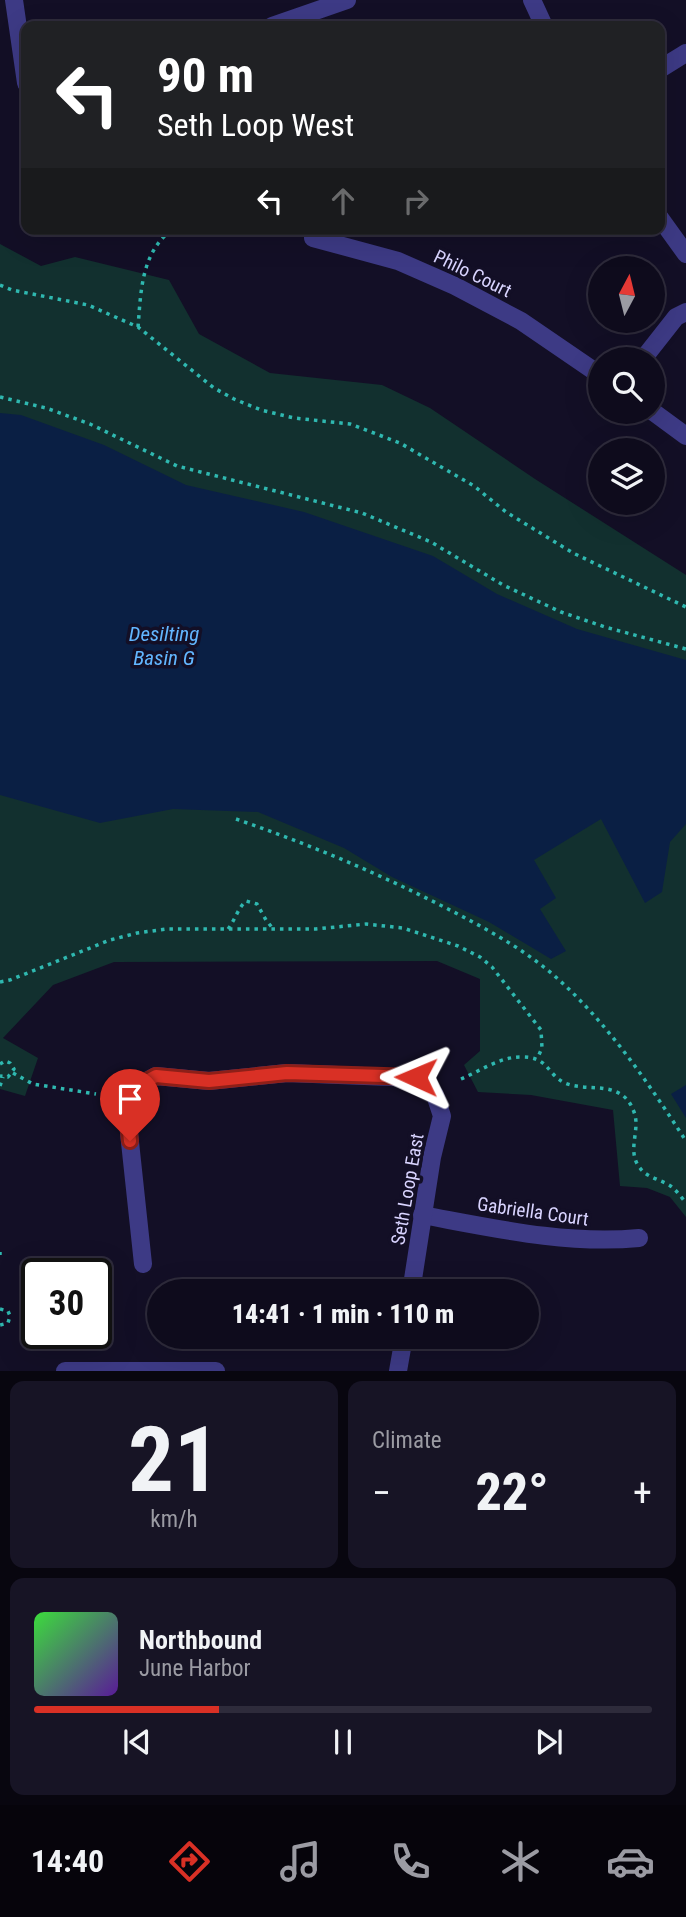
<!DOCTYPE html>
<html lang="en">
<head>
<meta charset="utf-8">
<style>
	:root { --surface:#0e0b1c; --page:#171425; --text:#f1f3f6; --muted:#9b9ba3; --line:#2e2b3b; --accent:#d93025 }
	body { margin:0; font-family:"Roboto Condensed",sans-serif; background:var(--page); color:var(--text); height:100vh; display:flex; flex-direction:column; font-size:26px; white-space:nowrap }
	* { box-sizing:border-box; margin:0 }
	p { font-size:23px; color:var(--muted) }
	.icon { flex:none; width:38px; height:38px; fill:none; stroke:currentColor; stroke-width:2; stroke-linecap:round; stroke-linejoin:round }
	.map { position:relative; height:1371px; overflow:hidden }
	.side { display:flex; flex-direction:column; gap:10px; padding:10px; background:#08060f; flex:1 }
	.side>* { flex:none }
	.hud { position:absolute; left:21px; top:21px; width:644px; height:214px; border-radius:14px; box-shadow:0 7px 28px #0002,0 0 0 2px var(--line); background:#202124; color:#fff; overflow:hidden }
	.needle { width:46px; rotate:7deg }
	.tools { position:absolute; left:588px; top:256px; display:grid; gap:14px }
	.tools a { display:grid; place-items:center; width:77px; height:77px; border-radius:50%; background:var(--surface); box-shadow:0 7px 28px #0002,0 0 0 2px var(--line); font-size:35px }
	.speed { position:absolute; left:21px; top:1258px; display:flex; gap:14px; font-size:35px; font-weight:700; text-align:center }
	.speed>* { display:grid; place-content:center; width:91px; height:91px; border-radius:50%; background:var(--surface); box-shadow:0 7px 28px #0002,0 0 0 2px var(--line); line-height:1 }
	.speed .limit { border:4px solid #111; border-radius:10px; background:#fff; color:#111 }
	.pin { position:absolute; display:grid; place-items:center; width:60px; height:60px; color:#fff; margin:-72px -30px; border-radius:50% 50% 50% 0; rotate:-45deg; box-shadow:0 0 7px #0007 }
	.pin .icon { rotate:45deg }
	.me { position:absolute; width:77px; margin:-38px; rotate:271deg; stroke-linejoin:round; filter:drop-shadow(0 0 5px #0008) }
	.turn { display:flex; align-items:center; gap:24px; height:147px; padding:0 21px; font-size:32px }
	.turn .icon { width:91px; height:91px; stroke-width:2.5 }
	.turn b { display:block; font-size:49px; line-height:60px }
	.lanes { display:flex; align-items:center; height:66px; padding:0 21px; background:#0003; justify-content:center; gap:35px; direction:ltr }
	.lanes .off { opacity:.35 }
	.big { font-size:52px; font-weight:800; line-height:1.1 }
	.side .tile { flex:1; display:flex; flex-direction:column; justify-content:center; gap:10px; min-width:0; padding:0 24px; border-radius:14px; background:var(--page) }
	.side .dial { align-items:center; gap:0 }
	.dial b { font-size:91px; line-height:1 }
	.song { display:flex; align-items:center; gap:21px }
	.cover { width:84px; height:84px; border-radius:10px; background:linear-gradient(135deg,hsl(120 70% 55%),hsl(270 70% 35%)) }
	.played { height:7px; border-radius:4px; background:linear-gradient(90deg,var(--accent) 30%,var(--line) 30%) }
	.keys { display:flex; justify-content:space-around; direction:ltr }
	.heat { display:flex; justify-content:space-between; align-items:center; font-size:38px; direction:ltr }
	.side .tiles { flex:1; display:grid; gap:10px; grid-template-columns:1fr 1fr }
	.tile:last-child { grid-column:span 2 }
	.trip { position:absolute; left:147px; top:1279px; width:392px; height:70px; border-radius:35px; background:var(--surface); box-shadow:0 7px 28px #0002,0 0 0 2px var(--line); font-weight:800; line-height:70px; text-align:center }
	.menu { display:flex; height:112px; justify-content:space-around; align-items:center; background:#06040b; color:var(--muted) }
	.menu .icon { width:49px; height:49px }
	.menu .on { color:var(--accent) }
	.menu b { font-size:32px; color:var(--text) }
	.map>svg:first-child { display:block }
	.green { fill:#12302f }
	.water { fill:#0a1f44 }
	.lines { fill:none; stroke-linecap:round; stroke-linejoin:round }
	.path { stroke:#2fb8b0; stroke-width:3.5; stroke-dasharray:3.5 5; stroke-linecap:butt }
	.minor { stroke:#3d3a85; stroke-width:18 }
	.route-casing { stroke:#8d1f18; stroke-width:18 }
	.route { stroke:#d93025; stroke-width:12 }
	.labels { text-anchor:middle; stroke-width:7; stroke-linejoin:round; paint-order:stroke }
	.street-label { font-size:19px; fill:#d9d4ff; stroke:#130f26 }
	.water-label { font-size:21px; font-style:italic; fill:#62b6ff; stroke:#130f26 }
</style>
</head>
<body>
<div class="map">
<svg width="686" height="1371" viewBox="0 0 686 1371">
	<rect width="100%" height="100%" fill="#130f26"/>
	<!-- green -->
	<polygon class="green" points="0,244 41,266 75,257 169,280 199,334 270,373 382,385 430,408 535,479 686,575 686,1217 670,1197 647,1188 620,1186 613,1110 531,1095 478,1092 464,1065 480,1051 480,979 437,961 114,962 53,985 3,1038 38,1058 25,1096 0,1089"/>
	<!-- water -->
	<g class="water">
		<polygon points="0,413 21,415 104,445 186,485 304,512 433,556 497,594 577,629 686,660 686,824 670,842 662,892 645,903 601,819 534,860 556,898 540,909 566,951 551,959 489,922 392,877 344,848 258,812 173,809 100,823 0,795"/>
		<polygon points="686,1085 686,1118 671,1094"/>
	</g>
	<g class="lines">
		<!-- path -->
		<g class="path">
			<polyline points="0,285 12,290 88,305 138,327 214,388 234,399 261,410 294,418 350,424 400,443 474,486 506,512 573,553 686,607"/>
			<path d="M138 327C141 291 141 252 173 229"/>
			<polyline points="0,397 46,408 90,424 177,466 362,513 431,542 503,585 561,612 605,627 686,649"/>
			<path d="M236 819C308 844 378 873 446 908 485 928 526 950 558 979 609 1025 649 1084 686 1141"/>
			<path d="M228 929C235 920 238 908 246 901L257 904 266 920 274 930"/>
			<polyline points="0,982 10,980 110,940 137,933 167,929 316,929 366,924 403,928 458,946 480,957 492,967 541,1030 542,1048 537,1059"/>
			<polyline points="0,1064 5,1061 10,1063 14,1069 8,1077 0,1076"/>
			<polyline points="13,1073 33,1084 96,1094"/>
			<path d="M461 1079C480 1071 500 1057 520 1057 549 1056 546 1074 565 1083 588 1093 622 1078 634 1112 641 1130 626 1151 640 1168 647 1178 663 1180 672 1187 677 1191 682 1198 686 1203"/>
			<polyline points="0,1086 3,1077"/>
			<polyline points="0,1252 0,1255"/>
			<polyline points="0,1309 8,1311 10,1316 8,1323 0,1325"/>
		</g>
		<!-- minor -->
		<g class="minor">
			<polyline points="14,0 26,83"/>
			<polyline points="532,0 544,26"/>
			<polyline points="272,26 347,0"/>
			<polyline points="660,69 686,53"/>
			<polyline points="660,218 686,254"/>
			<polyline points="313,238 398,261 455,286 521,321 600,375"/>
			<polyline points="643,359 676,317 686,312"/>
			<polyline points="652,411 686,436"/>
			<path d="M422 1215C493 1228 567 1245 639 1238"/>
			<polyline points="143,1264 127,1114 132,1089 156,1076 209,1081 287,1073 416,1078 435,1095 442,1116 432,1157 411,1292"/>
			<polyline points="65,1371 216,1371"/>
			<polyline points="398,1371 404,1337"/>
		</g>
	</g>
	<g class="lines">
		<defs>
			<polyline id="route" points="130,1141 127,1114 132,1089 156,1076 209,1081 287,1073 416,1077"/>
		</defs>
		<!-- route casing -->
		<use href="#route" class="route-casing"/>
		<!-- route -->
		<use href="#route" class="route"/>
	</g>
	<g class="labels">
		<!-- street labels -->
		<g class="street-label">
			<text transform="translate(473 273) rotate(26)" y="7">Philo Court</text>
			<text transform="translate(407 1189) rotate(-80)" y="7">Seth Loop East</text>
			<text transform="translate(533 1211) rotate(8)" y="7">Gabriella Court</text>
		</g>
		<!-- water labels -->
		<g class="water-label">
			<text x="164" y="641">Desilting<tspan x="164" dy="24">Basin G</tspan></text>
		</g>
	</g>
</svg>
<div class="tools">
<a><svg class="needle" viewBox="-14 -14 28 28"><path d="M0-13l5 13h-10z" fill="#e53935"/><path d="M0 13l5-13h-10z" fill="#9b9ba3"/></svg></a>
<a><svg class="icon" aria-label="search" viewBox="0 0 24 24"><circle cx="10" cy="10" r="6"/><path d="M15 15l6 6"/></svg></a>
<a><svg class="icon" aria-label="layers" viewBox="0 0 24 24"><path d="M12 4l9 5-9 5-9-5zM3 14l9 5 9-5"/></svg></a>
</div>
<div class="speed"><div class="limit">30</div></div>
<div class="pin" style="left:130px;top:1141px;background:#d93025"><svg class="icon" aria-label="arrive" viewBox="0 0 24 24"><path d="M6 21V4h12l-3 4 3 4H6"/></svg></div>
<svg class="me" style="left:416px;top:1077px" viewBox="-20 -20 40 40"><path d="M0-17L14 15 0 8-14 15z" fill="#d93025" stroke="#fff" stroke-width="4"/></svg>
<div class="trip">14:41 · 1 min · 110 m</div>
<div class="hud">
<div class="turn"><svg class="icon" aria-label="left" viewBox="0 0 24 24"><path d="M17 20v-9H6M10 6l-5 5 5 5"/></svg><div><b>90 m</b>Seth Loop West</div></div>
<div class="lanes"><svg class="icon" aria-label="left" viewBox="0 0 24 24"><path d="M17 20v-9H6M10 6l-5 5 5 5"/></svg><svg class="icon off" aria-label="ahead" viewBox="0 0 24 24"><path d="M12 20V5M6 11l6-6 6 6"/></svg><svg class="icon off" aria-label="right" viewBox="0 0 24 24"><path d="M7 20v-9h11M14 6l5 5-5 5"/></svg></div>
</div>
</div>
<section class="side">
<div class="tiles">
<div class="tile dial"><b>21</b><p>km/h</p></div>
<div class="tile"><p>Climate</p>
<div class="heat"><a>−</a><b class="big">22°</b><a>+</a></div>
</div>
<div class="tile">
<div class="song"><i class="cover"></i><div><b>Northbound</b><p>June Harbor</p></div></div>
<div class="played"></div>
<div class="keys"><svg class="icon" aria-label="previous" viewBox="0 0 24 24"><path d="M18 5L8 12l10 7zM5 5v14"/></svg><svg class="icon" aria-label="pause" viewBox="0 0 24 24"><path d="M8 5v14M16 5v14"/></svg><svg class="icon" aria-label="next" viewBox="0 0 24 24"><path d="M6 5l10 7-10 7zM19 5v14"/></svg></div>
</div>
</div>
</section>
<nav class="menu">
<b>14:40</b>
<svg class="icon on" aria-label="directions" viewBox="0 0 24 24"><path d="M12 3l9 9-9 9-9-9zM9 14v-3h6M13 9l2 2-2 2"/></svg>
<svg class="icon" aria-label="music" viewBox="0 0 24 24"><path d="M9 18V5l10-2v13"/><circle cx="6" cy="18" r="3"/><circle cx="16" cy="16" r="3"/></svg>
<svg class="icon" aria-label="phone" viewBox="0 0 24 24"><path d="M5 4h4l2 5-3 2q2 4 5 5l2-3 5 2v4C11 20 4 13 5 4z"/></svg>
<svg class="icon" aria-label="climate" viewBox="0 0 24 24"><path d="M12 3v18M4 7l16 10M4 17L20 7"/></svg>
<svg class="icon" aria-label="car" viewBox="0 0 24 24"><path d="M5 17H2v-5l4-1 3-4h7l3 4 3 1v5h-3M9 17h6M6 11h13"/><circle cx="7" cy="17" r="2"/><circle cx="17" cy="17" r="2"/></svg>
</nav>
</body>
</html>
